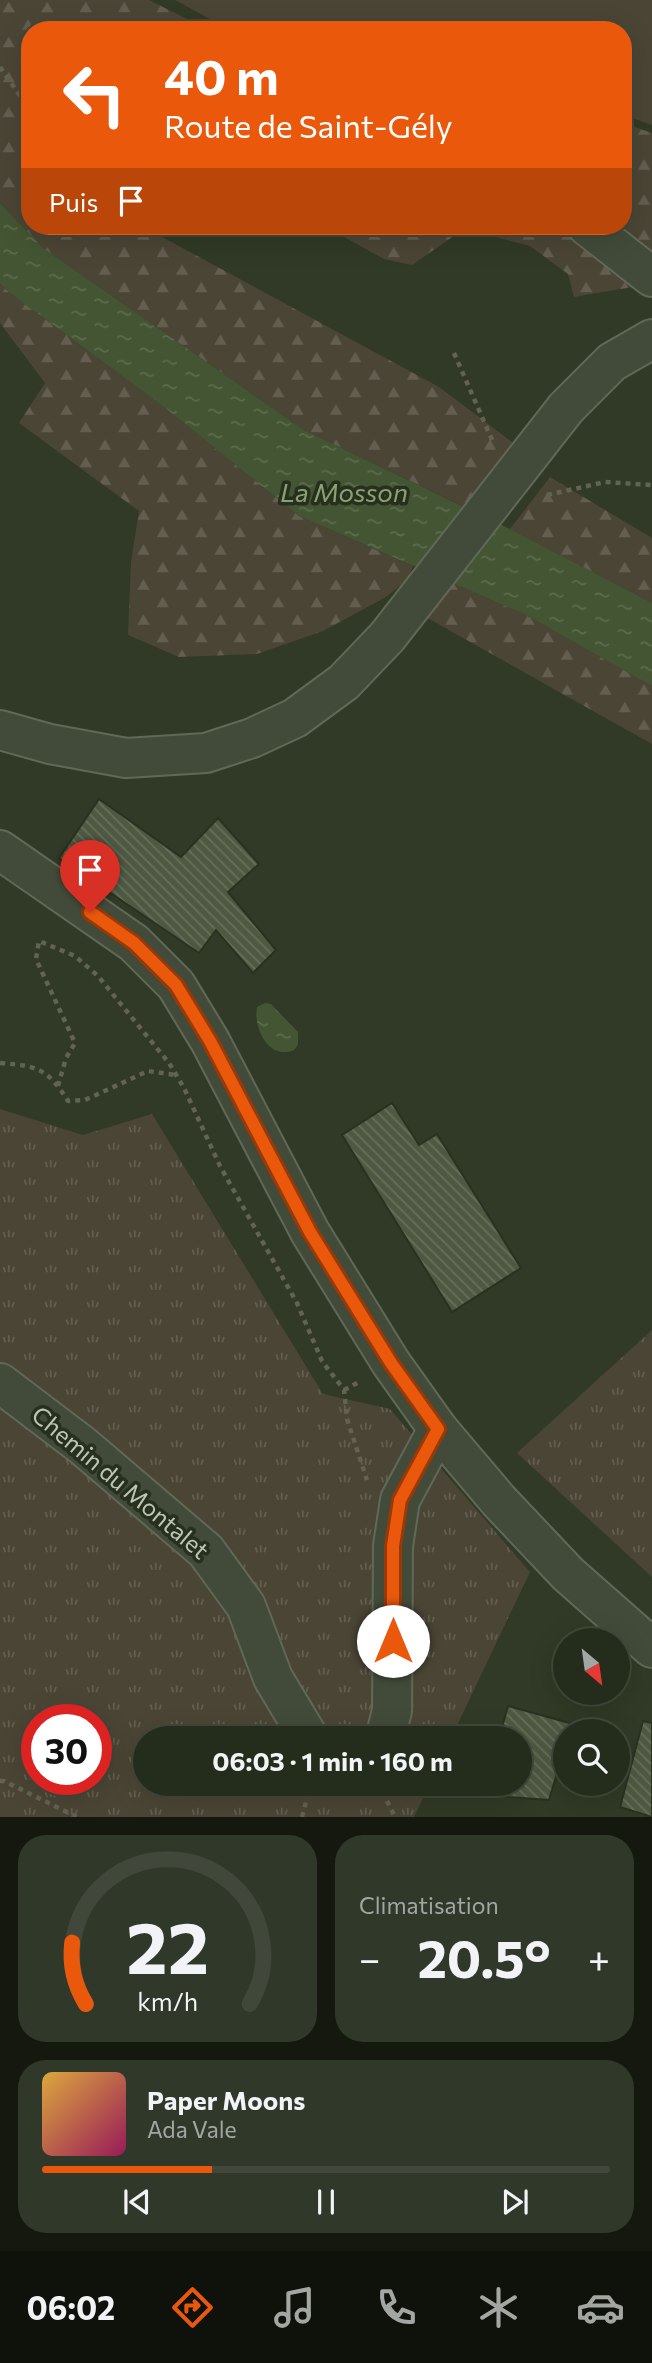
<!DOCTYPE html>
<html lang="fr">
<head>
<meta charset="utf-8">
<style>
	:root { --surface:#242c1c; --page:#303829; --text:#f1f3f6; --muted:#a3a7a3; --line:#41483b; --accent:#ea580c }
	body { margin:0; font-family:Commissioner,sans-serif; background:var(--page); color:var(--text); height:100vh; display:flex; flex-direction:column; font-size:26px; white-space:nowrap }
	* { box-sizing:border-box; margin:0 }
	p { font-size:23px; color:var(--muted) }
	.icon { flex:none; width:38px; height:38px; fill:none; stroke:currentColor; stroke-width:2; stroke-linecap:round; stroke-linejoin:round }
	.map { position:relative; height:1817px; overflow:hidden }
	.details { display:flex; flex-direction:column; gap:18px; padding:18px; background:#14180f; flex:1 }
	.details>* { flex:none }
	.hud { position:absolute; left:21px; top:21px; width:611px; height:214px; border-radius:28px; box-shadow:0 7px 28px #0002,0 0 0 2px var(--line); background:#ea580c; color:#fff; overflow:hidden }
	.needle { width:46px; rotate:151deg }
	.buttons { position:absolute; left:553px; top:1628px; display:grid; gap:14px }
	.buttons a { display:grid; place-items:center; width:77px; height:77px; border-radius:50%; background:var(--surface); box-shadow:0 7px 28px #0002,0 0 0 2px var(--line); font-size:35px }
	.speed { position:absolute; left:21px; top:1704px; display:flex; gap:14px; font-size:35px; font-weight:700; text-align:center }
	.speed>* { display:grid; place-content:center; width:91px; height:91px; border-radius:50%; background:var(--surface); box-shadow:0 7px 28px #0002,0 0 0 2px var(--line); line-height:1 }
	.speed .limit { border:10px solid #d22; background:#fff; color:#111 }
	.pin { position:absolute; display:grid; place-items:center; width:60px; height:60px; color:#fff; margin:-72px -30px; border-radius:50% 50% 50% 0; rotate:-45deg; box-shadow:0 0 7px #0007 }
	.pin .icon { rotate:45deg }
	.me { position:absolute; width:77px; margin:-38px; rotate:0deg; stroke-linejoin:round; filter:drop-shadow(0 0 5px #0008) }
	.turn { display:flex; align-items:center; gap:24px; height:147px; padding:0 28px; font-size:32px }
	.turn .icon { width:91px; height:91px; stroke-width:2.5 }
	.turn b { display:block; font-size:49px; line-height:60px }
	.then { display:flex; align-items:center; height:66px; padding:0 28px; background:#0003; gap:14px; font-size:26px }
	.big { font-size:52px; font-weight:700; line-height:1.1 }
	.details .tile { flex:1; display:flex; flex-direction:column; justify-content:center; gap:10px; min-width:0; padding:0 24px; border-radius:28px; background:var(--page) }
	.details .dial { align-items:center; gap:0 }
	.dial svg { height:182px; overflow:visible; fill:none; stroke:var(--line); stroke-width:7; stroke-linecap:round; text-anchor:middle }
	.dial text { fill:var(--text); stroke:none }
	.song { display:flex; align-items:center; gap:21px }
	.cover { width:84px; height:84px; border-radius:10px; background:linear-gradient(135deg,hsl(40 70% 55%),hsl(330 70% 35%)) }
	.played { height:7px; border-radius:4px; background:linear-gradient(90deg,var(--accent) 30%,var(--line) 30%) }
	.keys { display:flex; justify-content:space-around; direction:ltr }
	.heat { display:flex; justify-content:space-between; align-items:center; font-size:38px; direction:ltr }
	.details .tiles { flex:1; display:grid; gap:18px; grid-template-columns:1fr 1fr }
	.tile:last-child { grid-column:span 2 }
	.trip { position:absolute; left:133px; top:1726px; width:399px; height:70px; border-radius:35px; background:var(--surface); box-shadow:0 7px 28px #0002,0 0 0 2px var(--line); font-weight:700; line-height:70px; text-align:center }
	.menu { display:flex; height:112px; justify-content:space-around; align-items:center; background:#0e120b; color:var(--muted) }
	.menu .icon { width:49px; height:49px }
	.menu .selected { color:var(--accent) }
	.menu b { font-size:32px; color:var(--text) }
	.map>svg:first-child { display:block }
	.grass { fill:url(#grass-tufts); fill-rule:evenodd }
	.forest { fill:url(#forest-firs) }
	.garden { fill:#4b4535 }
	.water { fill:url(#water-ripples) }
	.building { fill:url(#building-back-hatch); stroke:#293220; stroke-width:2 }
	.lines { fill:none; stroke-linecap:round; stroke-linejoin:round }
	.minor-casing { stroke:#606957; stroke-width:42 }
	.path { stroke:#626350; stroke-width:4.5; stroke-dasharray:5 5; stroke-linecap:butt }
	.minor { stroke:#424b39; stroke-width:38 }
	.minor-bridge-casing { stroke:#606957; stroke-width:42; stroke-linecap:butt }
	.minor-bridge { stroke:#424b39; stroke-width:38 }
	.route-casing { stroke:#983908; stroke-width:18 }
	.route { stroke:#ea580c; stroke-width:12 }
	.labels { text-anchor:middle; stroke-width:7; stroke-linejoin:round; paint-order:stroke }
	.street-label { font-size:24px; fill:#bdc6b5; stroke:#27301e }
	.water-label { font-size:26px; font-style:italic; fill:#8aa271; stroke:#27301e }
</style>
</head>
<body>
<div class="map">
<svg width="652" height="1817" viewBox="0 0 652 1817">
	<defs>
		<pattern id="grass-tufts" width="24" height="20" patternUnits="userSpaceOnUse" patternTransform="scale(1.75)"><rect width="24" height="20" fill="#4b4535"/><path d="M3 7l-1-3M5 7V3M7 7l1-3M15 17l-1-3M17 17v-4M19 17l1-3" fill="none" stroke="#635e50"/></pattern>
		<pattern id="forest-firs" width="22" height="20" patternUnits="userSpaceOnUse" patternTransform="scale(1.75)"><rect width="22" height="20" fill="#4b4535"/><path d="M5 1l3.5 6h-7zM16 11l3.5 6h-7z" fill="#635e50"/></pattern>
		<pattern id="water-ripples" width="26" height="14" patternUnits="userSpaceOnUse" patternTransform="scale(1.75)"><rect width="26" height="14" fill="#435532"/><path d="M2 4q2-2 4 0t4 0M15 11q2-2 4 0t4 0" fill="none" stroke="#5c6c4d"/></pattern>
		<pattern id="building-back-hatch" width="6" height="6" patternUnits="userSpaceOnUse" patternTransform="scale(1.75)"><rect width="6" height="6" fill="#4f5942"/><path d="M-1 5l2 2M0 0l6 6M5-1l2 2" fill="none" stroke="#666f5b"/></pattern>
	</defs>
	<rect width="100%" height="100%" fill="#303a26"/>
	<!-- grass -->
	<g class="grass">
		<path d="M0 1109 83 1135 152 1114 323 1394 390 1409 530 1572 451 1738H145V1783H430L414 1817H0ZM37 1720H96V1780H37Z"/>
		<polygon points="652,1330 652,1577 517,1453"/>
	</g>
	<!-- forest -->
	<g class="forest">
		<polygon points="0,0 149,0 209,30 30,30 30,226 142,226 439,387 516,445 465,507 304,430 43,248 0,203"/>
		<polygon points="623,123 652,133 652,259 644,285 574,297 568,274 530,246 464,229 412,265 384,259 324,226 623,226"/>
		<polygon points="0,283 10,293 164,407 299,516 413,566 407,580 386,597 323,631 257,654 179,657 128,635 131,562 139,511 19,423 45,383 0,323"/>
		<polygon points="550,477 652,538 652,603 510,529"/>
		<polygon points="448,581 524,614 652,686 652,744 424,616"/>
	</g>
	<!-- garden -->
	<polygon class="garden" points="175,0 652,0 652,125 623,115 623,30 230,30"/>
	<!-- water -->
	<g class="water">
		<polygon points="0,203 43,248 304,430 510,529 652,603 652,686 524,614 299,516 164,407 10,293 0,283"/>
		<path d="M265 1003 271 1004 298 1032V1045L294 1050C269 1061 253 1028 257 1007Z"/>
	</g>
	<!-- building -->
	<g class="building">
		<polygon points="99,799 181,857 218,818 259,864 228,892 276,950 253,973 216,930 199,953 59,858"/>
		<polygon points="392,1103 419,1145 437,1134 521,1268 452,1312 342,1135"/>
		<polygon points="508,1706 573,1724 570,1731 565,1731 565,1747 549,1800 508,1797 484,1789 485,1783 520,1783 520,1738 499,1738"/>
		<polygon points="643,1721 652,1723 652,1817 620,1807"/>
	</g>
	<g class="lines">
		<defs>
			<g id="minor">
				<polyline points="587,226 652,277"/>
				<polyline points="566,408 612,362 652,339"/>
				<polyline points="0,730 50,744 126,758 206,753 252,738 295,718 344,682 387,637"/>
				<polyline points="0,850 134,943 176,985 210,1041 310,1232 391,1363 438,1429 499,1501 568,1574 652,1648"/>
				<polyline points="0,1383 83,1446 206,1551 246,1606 273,1678 309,1738"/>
				<polyline points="385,1738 392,1711 393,1546 400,1500 438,1429"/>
			</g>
		</defs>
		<!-- minor casing -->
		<use href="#minor" class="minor-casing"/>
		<!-- path -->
		<g class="path">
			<polyline points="0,67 30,110"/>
			<polyline points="454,353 493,442"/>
			<polyline points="547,495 605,482 652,485"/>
			<path d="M0 1063C38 1066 47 1068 68 1101L85 1100 148 1071 175 1075"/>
			<polyline points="58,1086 66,1058 75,1043 36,959 39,941 75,956 98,976 169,1063 184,1088 220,1166 297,1303 322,1361 344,1390 347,1419 367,1480"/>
			<polyline points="344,1390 359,1382"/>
			<polyline points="0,1781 4,1781 77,1817"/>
			<polyline points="378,1783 395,1817"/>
			<polyline points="302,1817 311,1783"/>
		</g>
		<!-- minor -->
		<use href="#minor" class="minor"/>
		<defs>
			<polyline id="minor-bridge" points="387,637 566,408"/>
		</defs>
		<!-- minor-bridge casing -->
		<use href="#minor-bridge" class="minor-bridge-casing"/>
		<!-- minor-bridge -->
		<use href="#minor-bridge" class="minor-bridge"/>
	</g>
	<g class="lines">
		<defs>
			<polyline id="route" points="90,912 134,943 176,985 210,1041 310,1232 391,1363 438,1429 400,1500 393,1546 393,1641"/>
		</defs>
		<!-- route casing -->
		<use href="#route" class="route-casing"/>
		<!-- route -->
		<use href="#route" class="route"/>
	</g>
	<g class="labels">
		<!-- street labels -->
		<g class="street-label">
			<text transform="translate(120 1483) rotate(40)" y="8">Chemin du Montalet</text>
		</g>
		<!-- water labels -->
		<g class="water-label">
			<text x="344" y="502">La Mosson</text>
		</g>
	</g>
</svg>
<div class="buttons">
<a><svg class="needle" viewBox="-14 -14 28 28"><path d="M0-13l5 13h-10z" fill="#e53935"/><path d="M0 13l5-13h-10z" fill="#a3a7a3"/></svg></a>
<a><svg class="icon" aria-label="search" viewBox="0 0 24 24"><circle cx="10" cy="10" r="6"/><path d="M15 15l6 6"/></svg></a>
</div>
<div class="speed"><div class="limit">30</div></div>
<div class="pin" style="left:90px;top:912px;background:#d93025"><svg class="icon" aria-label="arrive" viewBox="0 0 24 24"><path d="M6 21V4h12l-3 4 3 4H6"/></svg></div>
<svg class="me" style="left:393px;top:1641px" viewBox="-20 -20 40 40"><circle r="19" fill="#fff"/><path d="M0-13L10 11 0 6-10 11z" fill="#ea580c"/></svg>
<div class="trip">06:03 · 1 min · 160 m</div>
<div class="hud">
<div class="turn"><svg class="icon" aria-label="left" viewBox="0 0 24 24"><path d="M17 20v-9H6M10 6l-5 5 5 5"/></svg><div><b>40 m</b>Route de Saint-Gély</div></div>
<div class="then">Puis<svg class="icon" aria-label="arrive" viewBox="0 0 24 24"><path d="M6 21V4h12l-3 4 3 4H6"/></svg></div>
</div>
</div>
<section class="details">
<div class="tiles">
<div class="tile dial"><svg viewBox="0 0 100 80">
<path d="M14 69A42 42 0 1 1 86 69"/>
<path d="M14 69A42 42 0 0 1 8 42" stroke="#ea580c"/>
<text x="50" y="56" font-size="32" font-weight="700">22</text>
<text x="50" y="72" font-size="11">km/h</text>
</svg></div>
<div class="tile"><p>Climatisation</p>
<div class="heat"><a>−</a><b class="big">20.5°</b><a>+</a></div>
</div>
<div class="tile">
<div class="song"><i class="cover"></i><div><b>Paper Moons</b><p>Ada Vale</p></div></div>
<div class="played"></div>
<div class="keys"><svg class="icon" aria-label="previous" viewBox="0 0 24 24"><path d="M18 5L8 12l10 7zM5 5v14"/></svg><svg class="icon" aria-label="pause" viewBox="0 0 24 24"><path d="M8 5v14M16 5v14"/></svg><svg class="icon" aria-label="next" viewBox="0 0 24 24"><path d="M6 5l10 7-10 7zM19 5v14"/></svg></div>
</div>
</div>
</section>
<nav class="menu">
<b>06:02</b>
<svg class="icon selected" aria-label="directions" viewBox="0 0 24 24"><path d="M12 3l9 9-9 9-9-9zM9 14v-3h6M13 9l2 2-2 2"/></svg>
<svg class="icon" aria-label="music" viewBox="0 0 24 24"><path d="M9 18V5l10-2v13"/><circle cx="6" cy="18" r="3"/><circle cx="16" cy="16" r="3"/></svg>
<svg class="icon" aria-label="phone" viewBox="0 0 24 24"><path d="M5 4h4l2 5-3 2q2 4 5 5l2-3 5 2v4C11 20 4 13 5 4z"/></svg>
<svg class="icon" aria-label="climate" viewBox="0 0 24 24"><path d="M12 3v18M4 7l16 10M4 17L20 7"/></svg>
<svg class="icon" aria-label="car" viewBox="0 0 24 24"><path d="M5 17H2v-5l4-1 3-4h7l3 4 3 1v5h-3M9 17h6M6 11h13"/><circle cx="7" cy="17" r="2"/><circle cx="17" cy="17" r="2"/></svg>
</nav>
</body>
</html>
